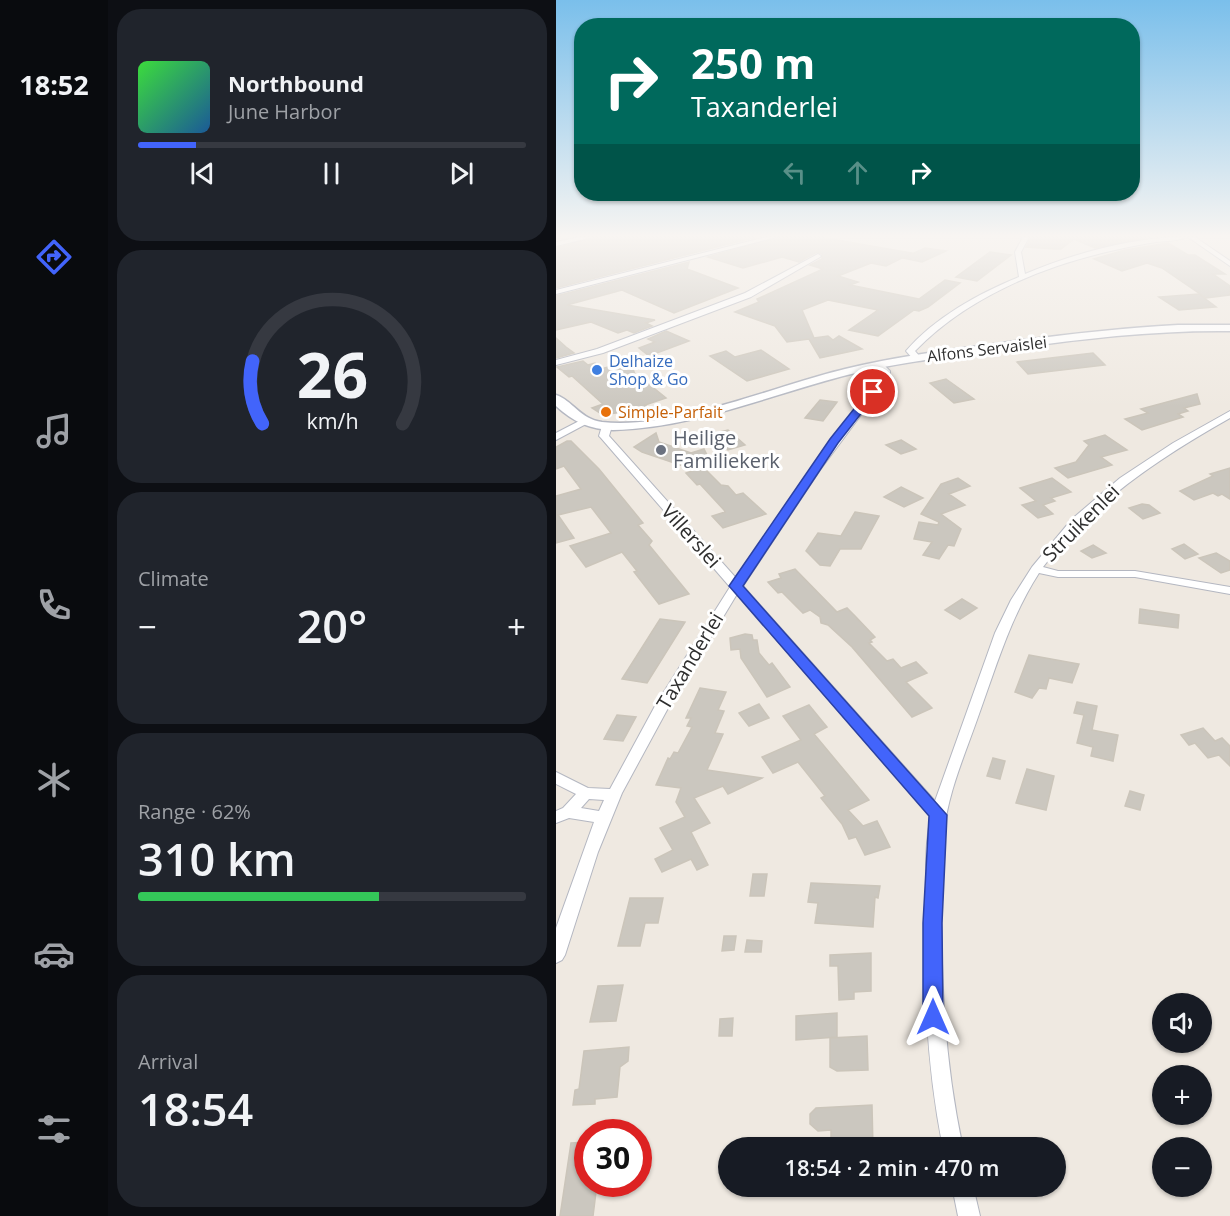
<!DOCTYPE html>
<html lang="en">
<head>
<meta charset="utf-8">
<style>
	:root { --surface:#171b24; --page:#20242c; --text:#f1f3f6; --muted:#9ea1a6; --line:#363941; --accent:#4264fb }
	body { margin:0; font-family:"Open Sans",sans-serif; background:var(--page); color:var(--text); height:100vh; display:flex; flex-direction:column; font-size:22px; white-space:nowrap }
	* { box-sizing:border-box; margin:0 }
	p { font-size:20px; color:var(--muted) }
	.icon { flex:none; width:33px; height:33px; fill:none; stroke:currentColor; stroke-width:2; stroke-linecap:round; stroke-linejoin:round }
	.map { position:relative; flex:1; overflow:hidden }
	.sheet { display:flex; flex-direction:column; gap:9px; padding:9px; background:#0d0f14; width:448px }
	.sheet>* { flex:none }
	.guide { position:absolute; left:18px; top:18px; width:566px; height:183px; border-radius:24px; box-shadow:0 2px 4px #0004; background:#00695c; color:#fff; overflow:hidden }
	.buttons { position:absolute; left:596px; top:993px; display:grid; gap:12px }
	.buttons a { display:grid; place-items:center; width:60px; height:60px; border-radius:50%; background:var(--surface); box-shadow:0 2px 4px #0004; font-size:30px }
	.speed { position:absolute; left:18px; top:1119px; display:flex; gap:12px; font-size:30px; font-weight:700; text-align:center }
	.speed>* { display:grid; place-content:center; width:78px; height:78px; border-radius:50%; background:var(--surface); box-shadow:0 2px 4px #0004; line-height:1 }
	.speed .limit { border:9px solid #d22; background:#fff; color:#111 }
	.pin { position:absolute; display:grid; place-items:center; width:51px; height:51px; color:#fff; margin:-26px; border:3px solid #fff; border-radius:50%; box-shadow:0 2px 6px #0007 }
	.me { position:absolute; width:66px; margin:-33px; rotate:0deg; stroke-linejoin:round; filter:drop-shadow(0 0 4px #0008) }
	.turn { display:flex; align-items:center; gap:21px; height:126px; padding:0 18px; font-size:27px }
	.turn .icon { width:78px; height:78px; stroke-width:2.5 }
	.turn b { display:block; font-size:42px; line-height:51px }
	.lanes { display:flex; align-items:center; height:57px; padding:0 18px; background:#0003; justify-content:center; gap:30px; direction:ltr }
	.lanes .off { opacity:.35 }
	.big { font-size:45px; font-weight:600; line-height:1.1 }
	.sheet .widget { flex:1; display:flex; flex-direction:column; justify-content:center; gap:9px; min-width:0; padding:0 21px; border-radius:24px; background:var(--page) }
	.sheet .dial { align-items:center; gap:0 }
	.dial svg { height:156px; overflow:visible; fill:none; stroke:var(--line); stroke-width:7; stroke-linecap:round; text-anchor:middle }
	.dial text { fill:var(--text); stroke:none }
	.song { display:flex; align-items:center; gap:18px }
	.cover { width:72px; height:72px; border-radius:9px; background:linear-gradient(135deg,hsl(120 70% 55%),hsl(210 70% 35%)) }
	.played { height:6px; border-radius:3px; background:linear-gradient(90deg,var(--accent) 15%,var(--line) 15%) }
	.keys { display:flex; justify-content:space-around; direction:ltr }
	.heat { display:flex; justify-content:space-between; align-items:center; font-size:33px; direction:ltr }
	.charge { height:9px; border-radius:4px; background:linear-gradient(90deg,#34c759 62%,var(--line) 0) }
	.trip { position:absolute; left:162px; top:1137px; width:348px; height:60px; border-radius:30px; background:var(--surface); box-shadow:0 2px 4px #0004; font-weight:600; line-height:60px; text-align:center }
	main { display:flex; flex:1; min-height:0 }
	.menu { display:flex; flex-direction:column; width:108px; justify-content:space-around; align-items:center; background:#090b0e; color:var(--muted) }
	.menu .icon { width:42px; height:42px }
	.menu .active { color:var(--accent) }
	.menu b { font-size:27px; color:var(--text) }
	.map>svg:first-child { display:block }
	.building { fill:#cbc7bf; stroke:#cbc5ba; stroke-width:1.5 }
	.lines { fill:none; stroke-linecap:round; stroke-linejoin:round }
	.street-casing { stroke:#b4b7c1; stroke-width:2 }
	.secondary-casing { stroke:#b4b7c1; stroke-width:3 }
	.street { fill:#fff; fill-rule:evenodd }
	.secondary { fill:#fff; fill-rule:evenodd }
	.route { fill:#4264fb; stroke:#2b41a3; stroke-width:1.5 }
	.shop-dot { fill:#3f7fe0; stroke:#fff; stroke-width:2 }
	.food-dot { fill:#e8710a; stroke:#fff; stroke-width:2 }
	.worship-dot { fill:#6b7280; stroke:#fff; stroke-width:2 }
	.labels { text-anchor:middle; stroke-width:6; stroke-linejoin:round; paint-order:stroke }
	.far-street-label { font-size:16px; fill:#2e2e2e; stroke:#fff }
	.far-shop-label { font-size:16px; fill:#366cbe; stroke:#fff; text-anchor:start }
	.far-food-label { font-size:16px; fill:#c56008; stroke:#fff; text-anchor:start }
	.worship-label { font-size:20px; fill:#5b616d; stroke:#fff; text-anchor:start }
	.street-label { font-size:20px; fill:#2e2e2e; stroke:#fff }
</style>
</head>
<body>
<main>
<nav class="menu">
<b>18:52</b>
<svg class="icon active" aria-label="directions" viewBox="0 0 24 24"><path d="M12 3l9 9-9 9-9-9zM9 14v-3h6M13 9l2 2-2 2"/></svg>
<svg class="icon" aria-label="music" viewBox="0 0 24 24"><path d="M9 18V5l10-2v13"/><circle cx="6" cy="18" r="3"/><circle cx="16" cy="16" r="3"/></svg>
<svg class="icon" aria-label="phone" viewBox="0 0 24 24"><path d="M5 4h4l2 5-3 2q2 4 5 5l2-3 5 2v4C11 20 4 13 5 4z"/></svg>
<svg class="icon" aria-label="climate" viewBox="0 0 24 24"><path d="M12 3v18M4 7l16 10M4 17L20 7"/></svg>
<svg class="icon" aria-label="car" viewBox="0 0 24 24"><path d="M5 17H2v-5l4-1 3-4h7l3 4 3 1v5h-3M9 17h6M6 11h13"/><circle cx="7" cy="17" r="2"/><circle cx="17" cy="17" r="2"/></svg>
<svg class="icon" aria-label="filters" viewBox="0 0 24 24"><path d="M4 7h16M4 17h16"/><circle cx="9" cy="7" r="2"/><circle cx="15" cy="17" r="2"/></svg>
</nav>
<section class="sheet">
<div class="widget">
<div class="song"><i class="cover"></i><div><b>Northbound</b><p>June Harbor</p></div></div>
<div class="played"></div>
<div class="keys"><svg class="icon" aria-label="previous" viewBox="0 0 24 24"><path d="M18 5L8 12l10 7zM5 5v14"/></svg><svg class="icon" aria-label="pause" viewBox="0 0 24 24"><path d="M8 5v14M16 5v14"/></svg><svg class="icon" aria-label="next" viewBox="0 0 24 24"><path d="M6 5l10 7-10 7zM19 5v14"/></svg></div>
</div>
<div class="widget dial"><svg viewBox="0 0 100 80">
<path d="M14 69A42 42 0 1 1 86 69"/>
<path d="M14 69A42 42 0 0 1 9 37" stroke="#4264fb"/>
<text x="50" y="56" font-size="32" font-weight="700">26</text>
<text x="50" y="72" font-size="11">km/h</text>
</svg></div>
<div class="widget"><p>Climate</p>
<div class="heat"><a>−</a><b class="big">20°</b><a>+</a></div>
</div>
<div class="widget"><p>Range · 62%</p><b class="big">310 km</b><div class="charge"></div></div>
<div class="widget"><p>Arrival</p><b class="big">18:54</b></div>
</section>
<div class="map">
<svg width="674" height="1216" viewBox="0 0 674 1216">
	<rect width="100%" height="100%" fill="#efe9e1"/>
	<!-- building -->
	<g class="building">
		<polygon points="39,237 200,237 0,288 0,248"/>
		<polygon points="223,237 264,237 356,253 330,266 315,263 282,276 302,282 294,285 363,299 389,280 404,283 372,307 363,311 358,310 322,336 293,330 322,310 272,300 246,310 258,338 272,336 277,340 283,336 306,349 264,358 253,339 231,342 219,326 179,312 203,302 201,299 267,269 254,265 266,259 266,254 261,252 243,262 226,257 187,268 152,257"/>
		<polygon points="475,237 594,237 539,248 518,239 505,249 499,249 470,247"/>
		<polygon points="612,243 632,255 639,255 669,274 657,274 674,286 674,295 650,298 606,268 591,263 566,271 538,259 569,250"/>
		<polygon points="369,248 390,251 366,262 347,258"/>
		<polygon points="434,252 455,255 421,281 400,277"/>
		<polygon points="133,262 131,269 182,288 118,313 66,290 11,305 99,320 90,323 96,326 78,333 71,330 62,333 35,322 0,330 0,296"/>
		<polygon points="643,294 660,307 623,310 603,297"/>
		<polygon points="110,331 133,341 93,356 83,348 99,342 92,339"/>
		<polygon points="0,338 10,347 18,353 0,358"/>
		<polygon points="205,350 233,369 191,381 154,356 170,351 179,357"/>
		<polygon points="537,353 549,365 472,374 461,362"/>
		<polygon points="27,361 32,365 39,363 45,369 74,361 80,377 83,376 110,398 89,405 92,408 47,415 36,408 47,404 16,376 13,377 1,367"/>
		<polygon points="390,379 418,399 398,403 374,383"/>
		<polygon points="641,394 644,404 628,408 632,411 622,414 627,417 586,430 569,419 592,413 585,409"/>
		<polygon points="264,400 281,402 267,421 249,418"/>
		<polygon points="172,430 189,445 172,450 156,434"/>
		<polygon points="100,433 103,442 135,453 148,449 156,465 147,467 165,485 172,486 180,495 187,493 210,514 167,528 156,516 169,512 168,510 144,484 141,485 130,473 139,470 86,452 78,447"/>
		<polygon points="549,435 571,450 545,457 556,465 512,478 499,468 520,462 533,445 528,441"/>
		<polygon points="345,440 360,449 345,454 330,445"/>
		<polygon points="11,441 15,441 43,469 87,523 82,525 96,541 93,545 133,594 103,604 78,572 81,571 66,552 30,567 14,546 55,533 35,507 2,515 18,538 0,543 0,496 25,489 8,466 0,469 0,447"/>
		<polygon points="674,468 674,499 666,494 662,496 657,493 638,500 624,491 657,476 654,474"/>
		<polygon points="402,478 414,486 393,494 409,505 385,514 405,529 398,546 392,545 383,559 367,555 376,542 358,539 363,522 382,525 383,522 365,514 385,484"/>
		<polygon points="496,478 515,492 495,498 499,501 487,505 497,514 482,518 466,505 480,501 464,488"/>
		<polygon points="345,487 367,498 348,507 328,497"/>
		<polygon points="586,504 593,505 604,513 587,519 573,508"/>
		<polygon points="299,512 323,516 305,549 284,549 274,566 264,565 250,551 262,533 285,536"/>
		<polygon points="628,544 642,554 629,559 616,549"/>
		<polygon points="537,545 550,553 536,558 525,551"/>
		<polygon points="660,553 674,561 674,570 665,573 643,558"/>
		<polygon points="239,569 281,612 291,608 300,617 319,637 314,640 316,642 313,643 331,661 337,659 345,668 360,662 371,673 350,682 376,708 356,717 296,647 272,625 265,623 264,617 254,610 247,613 226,592 222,593 212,582 225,578 223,574"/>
		<polygon points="406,599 421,608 404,619 389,610"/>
		<polygon points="584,609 623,615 622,628 583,623"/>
		<polygon points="104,619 129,622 91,683 66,679"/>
		<polygon points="189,634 196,635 197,640 201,640 203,653 213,665 216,663 234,687 211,697 185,658 184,649 175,650 174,638"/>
		<polygon points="473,655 523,664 516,683 493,678 490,689 483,688 476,698 459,692"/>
		<polygon points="144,688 170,692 162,710 168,711 159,733 167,734 151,770 206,778 172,794 167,786 138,798 154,823 135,832 152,865 141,870 135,859 106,872 99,859 117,850 104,828 129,817 120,802 125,788 100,785 112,758 114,759 118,752 122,753 136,727 131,726 135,718 130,718"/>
		<polygon points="521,702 541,706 536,730 562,735 557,761 535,756 537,747 521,743 528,715 518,713"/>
		<polygon points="203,704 213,718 193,726 183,713"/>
		<polygon points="253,705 271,727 258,734 313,800 292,810 307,826 321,821 334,847 309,855 300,837 293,839 286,824 265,798 269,796 242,762 217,773 206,757 245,740 227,716"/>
		<polygon points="61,715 80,717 67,741 48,739"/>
		<polygon points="647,728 659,741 666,738 674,746 674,766 663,755 652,758 639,743 633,745 625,735"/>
		<polygon points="437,758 449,761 444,779 431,776"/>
		<polygon points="471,769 498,776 490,810 460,803"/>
		<polygon points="574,791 588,795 584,810 569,806"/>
		<polygon points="197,874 211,874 208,896 194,896"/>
		<polygon points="255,883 324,886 322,898 319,897 317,927 259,923 262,903 252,902"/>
		<polygon points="74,898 107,898 102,923 89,923 84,946 62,946"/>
		<polygon points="168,936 180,936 178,950 166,951"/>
		<polygon points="191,940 206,941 205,952 189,952"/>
		<polygon points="315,953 315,991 298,992 298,999 283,1000 282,966 274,966 274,955"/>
		<polygon points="67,985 60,1021 34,1022 42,986"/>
		<polygon points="281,1013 281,1037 240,1040 240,1016"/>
		<polygon points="177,1018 176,1036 163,1036 164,1019"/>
		<polygon points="311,1036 312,1070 281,1071 274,1067 274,1038"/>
		<polygon points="73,1047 72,1061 64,1067 61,1097 39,1099 39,1104 17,1105 19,1090 23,1089 28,1051"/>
		<polygon points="316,1105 317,1148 275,1148 275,1130 262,1131 254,1124 254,1114 260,1108"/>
		<polygon points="32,1142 32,1184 41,1184 37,1216 4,1216 15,1143"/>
	</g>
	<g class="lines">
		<defs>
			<g id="street">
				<polygon points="24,237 37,237 0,246 0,242"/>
				<polygon points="210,237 221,237 0,294 0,290"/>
				<path d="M467 237H473L465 252 469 274C519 253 576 237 631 237 622 241 610 241 600 242 586 244 572 247 559 250 487 266 411 297 359 351L365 358 358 360 350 351C378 318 423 293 463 277L459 252Z"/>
				<polygon points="632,237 639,237 674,261 674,266"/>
				<polygon points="262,254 265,256 264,257 195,297 47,353 0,365 0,360 41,349 189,293"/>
				<path d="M320 363H326L334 371V376L264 470 187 586 379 801 439 633 455 600 476 567 516 519 564 478 617 443 674 411V418C603 458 537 502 487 567L502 571H579L674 587V594L579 577H502L483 573C454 618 440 667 422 717 408 757 390 797 387 840 383 943 385 1046 407 1148H387C370 1064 367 980 370 895 370 869 369 842 375 817L181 594 111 710 66 793 42 852 9 955 6 960 0 963V928L38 822 13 818 0 823V811L7 808 20 794 0 784V772L32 788 54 789 99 706 174 587 45 438 43 436 46 426 51 423 54 424 56 426 53 436 180 578 257 466 326 376V372L319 365ZM33 799 48 800 43 811 25 808Z"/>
				<polygon points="27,419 30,420 30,424 0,440 0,433"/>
				<polygon points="396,1186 417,1186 424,1216 402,1216"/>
			</g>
			<path id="secondary" d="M622 325H674V331C599 330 525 339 452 349 398 356 343 362 291 375 213 395 138 428 57 430 34 430 16 421 0 406V395C16 400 24 419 46 422 118 430 218 386 289 369 341 356 394 350 446 343 505 335 563 328 622 325Z"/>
		</defs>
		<!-- street casing -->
		<use href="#street" class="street-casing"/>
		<!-- secondary casing -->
		<use href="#secondary" class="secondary-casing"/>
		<!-- street -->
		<use href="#street" class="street"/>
		<!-- secondary -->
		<use href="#secondary" class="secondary"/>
	</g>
	<!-- sky -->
	<linearGradient id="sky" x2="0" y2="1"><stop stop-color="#7abfeb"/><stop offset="0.58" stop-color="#f8f5f2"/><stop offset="1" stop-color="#f8f5f2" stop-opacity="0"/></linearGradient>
	<rect width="674" height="407" fill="url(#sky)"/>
	<!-- route -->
	<polygon class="route" points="313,390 322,392 282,443 187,586 391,815 386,923 387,1017 384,1024 377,1027 370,1024 367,1017 367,923 373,816 173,586 274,439"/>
	<!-- markers -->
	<circle class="shop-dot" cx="41" cy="370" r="6"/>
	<circle class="food-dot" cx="50" cy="412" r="6"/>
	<circle class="worship-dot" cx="105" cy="450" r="6"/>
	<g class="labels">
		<!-- far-street labels -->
		<g class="far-street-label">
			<text transform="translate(431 349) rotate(-7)" y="6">Alfons Servaislei</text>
		</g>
		<!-- far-shop labels -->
		<g class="far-shop-label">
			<text x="53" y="367">Delhaize<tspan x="53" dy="18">Shop &amp; Go</tspan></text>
		</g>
		<!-- far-food labels -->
		<g class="far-food-label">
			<text x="62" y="418">Simple-Parfait</text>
		</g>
		<!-- worship labels -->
		<g class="worship-label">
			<text x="117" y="445">Heilige<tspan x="117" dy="23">Familiekerk</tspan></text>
		</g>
		<!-- street labels -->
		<g class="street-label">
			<text transform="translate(525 523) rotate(-45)" y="7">Struikenlei</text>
			<text transform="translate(135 536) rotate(48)" y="7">Villerslei</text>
			<text transform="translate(134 661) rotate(-59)" y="7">Taxanderlei</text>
		</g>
	</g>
</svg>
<div class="buttons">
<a><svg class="icon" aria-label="sound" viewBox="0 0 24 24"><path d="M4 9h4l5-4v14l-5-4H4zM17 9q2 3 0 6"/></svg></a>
<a>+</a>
<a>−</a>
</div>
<div class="speed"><div class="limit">30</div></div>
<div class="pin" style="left:317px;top:392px;background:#d93025"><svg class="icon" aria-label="arrive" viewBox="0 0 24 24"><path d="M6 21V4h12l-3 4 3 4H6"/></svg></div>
<svg class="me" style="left:377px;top:1017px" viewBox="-20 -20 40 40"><path d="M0-17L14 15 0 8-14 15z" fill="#4264fb" stroke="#fff" stroke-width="4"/></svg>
<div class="trip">18:54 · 2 min · 470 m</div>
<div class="guide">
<div class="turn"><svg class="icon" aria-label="right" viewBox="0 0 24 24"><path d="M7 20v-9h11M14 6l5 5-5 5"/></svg><div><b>250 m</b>Taxanderlei</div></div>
<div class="lanes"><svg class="icon off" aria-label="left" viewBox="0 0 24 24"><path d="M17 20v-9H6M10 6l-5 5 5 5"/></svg><svg class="icon off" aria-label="ahead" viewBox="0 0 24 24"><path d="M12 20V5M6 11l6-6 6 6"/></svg><svg class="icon" aria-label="right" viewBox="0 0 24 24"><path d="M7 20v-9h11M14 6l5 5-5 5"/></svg></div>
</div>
</div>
</main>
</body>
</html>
